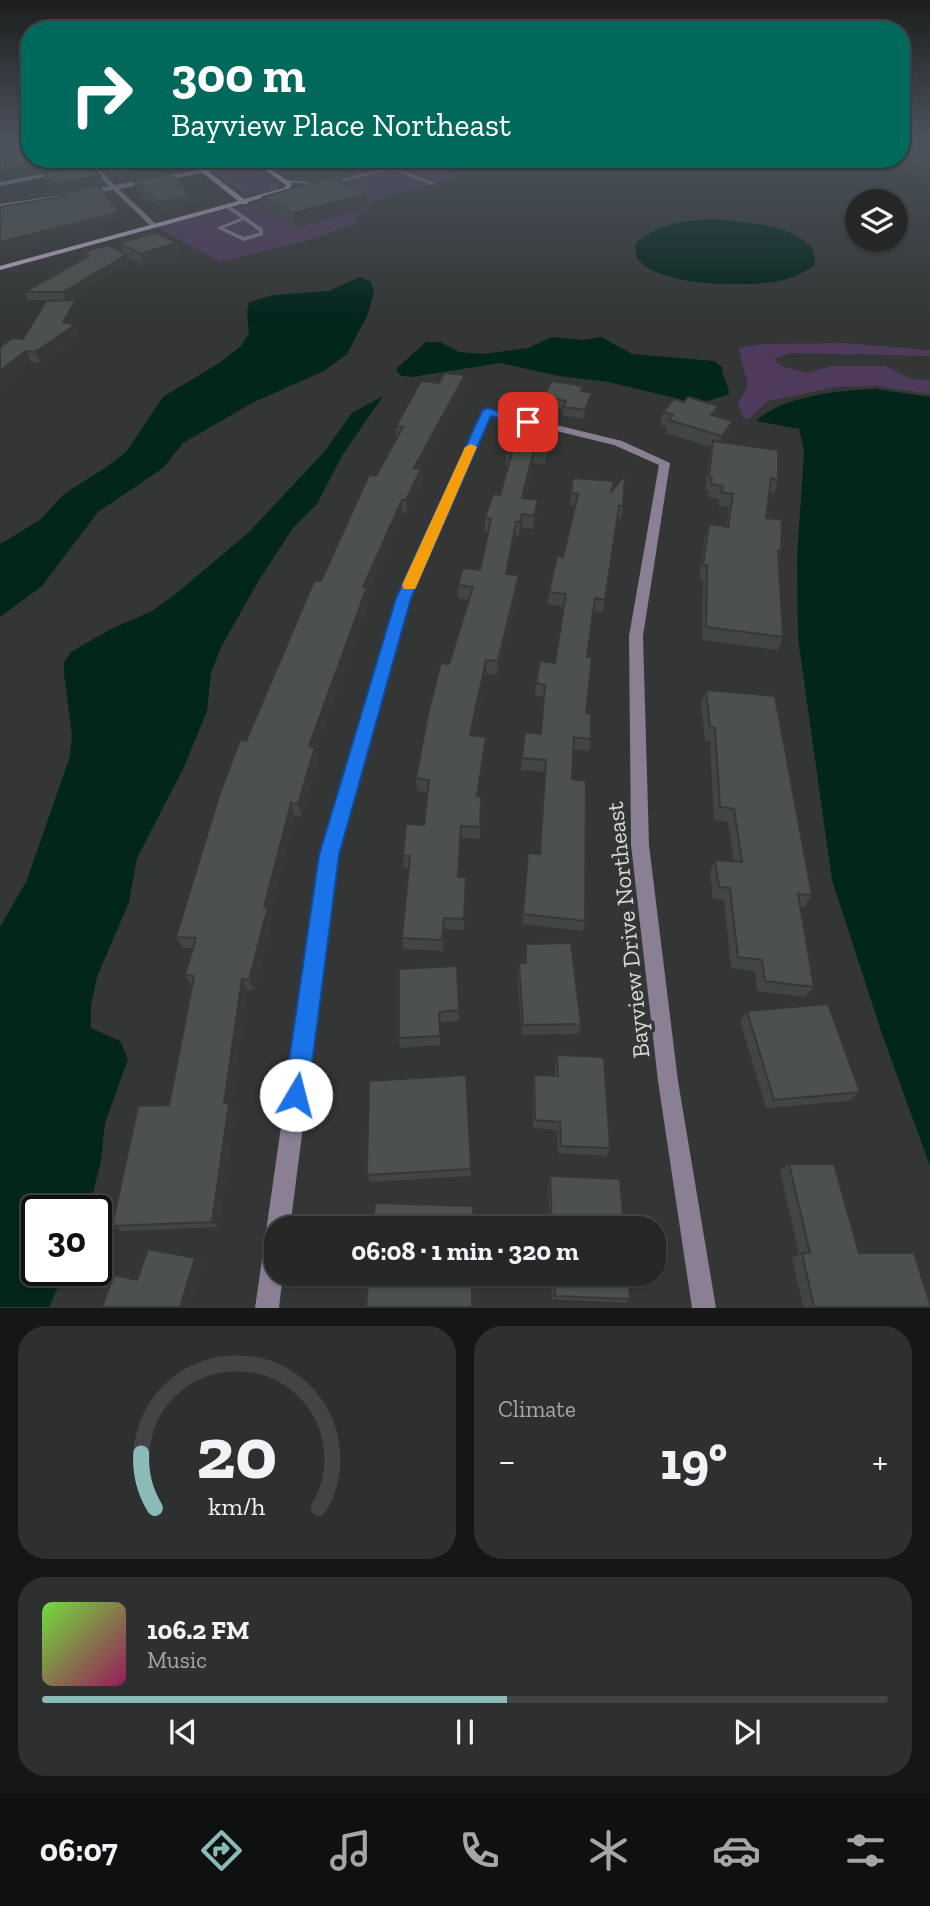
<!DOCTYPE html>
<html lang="en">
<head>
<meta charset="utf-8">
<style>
	:root { --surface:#262828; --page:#2e3030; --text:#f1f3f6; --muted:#a4a6a8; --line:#424445; --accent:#8bbbb9 }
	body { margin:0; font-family:"Zilla Slab",serif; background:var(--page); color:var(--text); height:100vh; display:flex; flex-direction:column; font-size:26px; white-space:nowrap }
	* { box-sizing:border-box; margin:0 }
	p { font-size:23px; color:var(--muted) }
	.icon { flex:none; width:38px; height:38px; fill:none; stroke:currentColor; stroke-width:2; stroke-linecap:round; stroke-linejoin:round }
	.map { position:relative; height:1308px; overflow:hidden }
	.drawer { display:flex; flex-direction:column; gap:18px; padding:18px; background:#151616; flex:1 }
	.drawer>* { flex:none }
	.hud { position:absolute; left:21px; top:21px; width:889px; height:147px; border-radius:28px; box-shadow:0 2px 5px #0004,0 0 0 2px var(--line); background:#00695c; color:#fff; overflow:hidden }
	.buttons { position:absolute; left:845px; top:189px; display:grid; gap:14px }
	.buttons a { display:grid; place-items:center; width:63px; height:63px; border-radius:50%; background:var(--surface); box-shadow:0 2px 5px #0004,0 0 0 2px var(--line); font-size:35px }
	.speed { position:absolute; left:21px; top:1195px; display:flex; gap:14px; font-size:35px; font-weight:700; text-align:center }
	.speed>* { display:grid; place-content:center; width:91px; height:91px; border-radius:50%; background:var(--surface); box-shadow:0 2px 5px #0004,0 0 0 2px var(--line); line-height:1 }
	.speed .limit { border:4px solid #111; border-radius:10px; background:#fff; color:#111 }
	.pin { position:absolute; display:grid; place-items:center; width:60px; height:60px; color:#fff; margin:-30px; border-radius:14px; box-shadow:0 4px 10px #0006 }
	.me { position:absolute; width:77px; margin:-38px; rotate:8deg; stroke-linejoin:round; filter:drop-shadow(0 0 5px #0008) }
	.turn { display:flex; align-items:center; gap:24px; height:147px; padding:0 35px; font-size:32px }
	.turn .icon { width:91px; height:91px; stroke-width:2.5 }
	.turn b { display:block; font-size:49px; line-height:60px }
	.big { font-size:52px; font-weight:700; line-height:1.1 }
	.drawer .card { flex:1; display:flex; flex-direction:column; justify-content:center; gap:10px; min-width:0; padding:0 24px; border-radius:28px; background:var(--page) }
	.drawer .dial { align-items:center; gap:0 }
	.dial svg { height:182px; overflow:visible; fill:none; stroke:var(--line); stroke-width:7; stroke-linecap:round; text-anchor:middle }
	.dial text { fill:var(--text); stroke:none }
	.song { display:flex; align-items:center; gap:21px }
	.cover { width:84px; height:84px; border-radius:10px; background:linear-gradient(135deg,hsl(100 70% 55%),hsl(330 70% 35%)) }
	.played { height:7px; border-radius:4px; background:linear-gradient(90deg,var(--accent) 55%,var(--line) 55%) }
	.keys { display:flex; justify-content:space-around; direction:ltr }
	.heat { display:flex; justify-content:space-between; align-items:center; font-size:38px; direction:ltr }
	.drawer .tiles { flex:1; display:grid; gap:18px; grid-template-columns:1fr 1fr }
	.card:last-child { grid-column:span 2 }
	.trip { position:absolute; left:264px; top:1216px; width:402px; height:70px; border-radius:28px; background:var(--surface); box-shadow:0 2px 5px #0004,0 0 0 2px var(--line); font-weight:700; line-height:70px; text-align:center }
	.tabs { display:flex; height:112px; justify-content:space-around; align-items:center; background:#0f1010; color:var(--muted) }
	.tabs .icon { width:49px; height:49px }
	.tabs .selected { color:var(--accent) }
	.tabs b { font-size:32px; color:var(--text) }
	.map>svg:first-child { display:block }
	.green { fill:#4e3a5b }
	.water { fill:#02251c }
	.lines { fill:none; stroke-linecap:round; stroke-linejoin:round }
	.lane { fill:#8a7f93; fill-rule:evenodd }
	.street { fill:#8a7f93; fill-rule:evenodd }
	.secondary { fill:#bba8c8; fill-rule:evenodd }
	.wall { fill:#414543 }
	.shaded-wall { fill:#353837 }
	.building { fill:#4c504e; stroke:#353837; stroke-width:2 }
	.route { fill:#1a73e8; stroke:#114b97; stroke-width:2 }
	.slow { fill:#f59e0b }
	.labels { text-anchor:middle; stroke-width:7; stroke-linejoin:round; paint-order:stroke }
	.near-street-label { font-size:24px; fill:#d8dad9; stroke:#333635 }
</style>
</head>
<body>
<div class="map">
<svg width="930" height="1308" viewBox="0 0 930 1308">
	<rect width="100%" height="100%" fill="#333635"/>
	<!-- green -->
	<g class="green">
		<path d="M198 159H243L280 188C248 207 222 178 198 159Z"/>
		<polygon points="415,159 423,159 458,177 373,201 367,211 358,215 354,224 306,241 220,262 156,227 303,191 298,184 327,181"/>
		<polygon points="842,343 930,350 930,356 790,353 775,359 779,365 807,373 831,366 884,366 913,379 930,380 930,394 875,386 836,387 768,401 749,419 743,418 738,404 748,385 738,348 761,344"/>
	</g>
	<!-- water -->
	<g class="water">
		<path d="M715 219C746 223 795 223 814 251L815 265C804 273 792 278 779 281 747 287 657 287 637 258L635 244C659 223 684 220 715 219Z"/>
		<polygon points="360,277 371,282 374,292 367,316 347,354 324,371 252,403 183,443 163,468 98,512 42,586 0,617 0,544 40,520 64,494 105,468 126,452 163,397 221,362 241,346 249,333 247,312 249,302 273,295 329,291"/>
		<path d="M552 337 583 340 601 337 632 354 714 361 722 367C721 375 729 384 729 394L699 404 609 382 559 376 500 363 412 377 402 376 397 372V368L426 342H440L459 352 483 354 528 348Z"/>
		<path d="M876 389 930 397V1166L882 1034 832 880 798 638 797 559 804 451 799 429 756 421C782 396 841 390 876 389Z"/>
		<polygon points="383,396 343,454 317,504 293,528 259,580 221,647 211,673 207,711 184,767 137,858 129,902 97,977 91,1005 91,1028 120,1041 128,1059 105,1123 101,1160 89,1211 37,1211 37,1270 65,1271 49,1307 0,1307 0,927 27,880 70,756 72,735 64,674 64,662 71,652 111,629 152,611 177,593 249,532 324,452 352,413"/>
	</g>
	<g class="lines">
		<!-- lane -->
		<g class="lane">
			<polygon points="391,167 437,184 433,185 391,169 327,185 325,184"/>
			<polygon points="285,180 321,183 323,184 321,185 283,182"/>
			<path d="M226 206H230L263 229V235L244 241 218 229V227L241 218 226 208ZM244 220 259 231V233L244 237 224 228Z"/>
		</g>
		<!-- street -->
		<g class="street">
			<polygon points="901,137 930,137 930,141 901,140"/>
			<polygon points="82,159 89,159 115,185 256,160 259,162 119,189 156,224 153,228 113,190 82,194 82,192 109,186"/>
			<polygon points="63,170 65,173 0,186 0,182"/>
			<polygon points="61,195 63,198 0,208 0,204"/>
			<polygon points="487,408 622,441 670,463 643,636 649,845 678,1081 716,1308 692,1308 658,1081 631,845 629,636 659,465 614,445 490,415 411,598 338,855 290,1228 276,1228 276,1274 283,1274 279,1308 255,1308 320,855 397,598 482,411"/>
		</g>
		<!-- secondary -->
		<polygon class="secondary" points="185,159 192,159 244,199 284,188 286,185 249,159 256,159 292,184 289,190 248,202 247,204 242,204 0,270 0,266 238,201"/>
	</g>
	<!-- wall -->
	<g class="wall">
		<polygon points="907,137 930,137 930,152 905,143"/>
		<polygon points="902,144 930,153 930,180 877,159 901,159"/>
		<polygon points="92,159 153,159 162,166 163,173 115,181"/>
		<polygon points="43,173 103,183 57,191 46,180"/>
		<polygon points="133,181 183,184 185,191 192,196 193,203 162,209 135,188"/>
		<polygon points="367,194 368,208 295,228 265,211 263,197"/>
		<polygon points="120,243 177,243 179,254 143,265 127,256 129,262 66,300 28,300 25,292 85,258 83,252 123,253"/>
		<polygon points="80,311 72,325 75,325 79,336 40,363 31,362 0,387 23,339"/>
		<polygon points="465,388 421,469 422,483 407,514 403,513 368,593 369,601 316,749 318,760 302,817 294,816 270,914 272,918 254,990 247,990 231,1105 235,1111 219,1227 122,1231 112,1226 169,1105 192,986 185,975 193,948 183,948 176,937 246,741 321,581 396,438 396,426"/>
		<polygon points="583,391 591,401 584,419 562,415 563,409 543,406 544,397"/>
		<polygon points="684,402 719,406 716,417 733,421 729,435 723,442 778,480 774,493 769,492 766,518 781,551 779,558 783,637 778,650 702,640 703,579 699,578 705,537 709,524 726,526 729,507 718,505 719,499 708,497 709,491 705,490 711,447 666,433 667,427 660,425 663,412"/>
		<polygon points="551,445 545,464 533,463 525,498 537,513 533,529 522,527 519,536 515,535 507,574 519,575 519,589 497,675 486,673 473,736 485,750 478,797 481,797 480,839 461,838 459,877 466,877 464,930 444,929 443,951 403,949 402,938 409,868 404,868 403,856 424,825 427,792 417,791 416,778 469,600 458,598 458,585 480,570 488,531 484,531 485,518 500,495 508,466 506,466 506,453"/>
		<polygon points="573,478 613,489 623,506 621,518 617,518 603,612 593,611 587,657 586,713 591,739 589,751 574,749 572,779 585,921 583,931 522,924 528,853 539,854 545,772 521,770 522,758 541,733 544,697 535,696 536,683 555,663 564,607 548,604 549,592 563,557 575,506 570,505"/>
		<polygon points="706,690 812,895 804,907 800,907 814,987 805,997 757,991 755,971 731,968 724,900 713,899 710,872 715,860 734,861 728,822 714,820 710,741 705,741 701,704"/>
		<polygon points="526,944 581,1024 578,1034 522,1035 517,974 519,963 524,963"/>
		<polygon points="457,966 459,1021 440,1022 440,1045 400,1048 399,1038"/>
		<polygon points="747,1011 860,1092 849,1101 766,1108 740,1021"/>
		<polygon points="557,1055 610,1148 606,1156 558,1153 557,1130 533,1128 533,1084 534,1075 555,1076 555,1064"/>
		<polygon points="789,1164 859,1253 930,1307 803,1307 792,1258 799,1254 780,1171"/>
		<polygon points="471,1169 471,1176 370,1182 367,1175"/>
		<polygon points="550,1176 624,1228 550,1228 548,1183"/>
		<polygon points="551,1274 628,1274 630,1299 625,1303 552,1299"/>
	</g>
	<!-- shaded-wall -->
	<g class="shaded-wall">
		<polygon points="29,137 29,138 0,144 0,138"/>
		<polygon points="67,159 81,159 82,163 0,178 0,171"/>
		<polygon points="162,166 163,173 115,181 113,175"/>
		<polygon points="101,176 103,183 57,191 54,184"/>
		<polygon points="367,194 368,208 295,228 293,213"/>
		<polygon points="192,196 193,203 162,209 160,202"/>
		<polygon points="120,212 122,220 0,251 0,242"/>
		<polygon points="177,243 179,254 143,265 140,254"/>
		<polygon points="126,255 129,262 66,300 63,292"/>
		<polygon points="76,300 80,311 70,328 75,325 79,336 40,363 35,352 63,322"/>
		<polygon points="26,351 31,362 0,387 0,371"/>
		<polygon points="465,375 465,388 414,482 414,468"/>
		<polygon points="592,393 591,401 584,419 585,410"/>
		<polygon points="719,406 716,419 711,415"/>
		<polygon points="733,421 729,435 718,449 722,436"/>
		<polygon points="552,432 551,445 545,464 546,451"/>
		<polygon points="534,450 533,463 521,511 522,498"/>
		<polygon points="421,469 422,483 407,514 406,500"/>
		<polygon points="402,500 403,513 368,593 369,601 316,749 318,760 302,817 298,804 309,746 363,587"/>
		<polygon points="538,500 537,513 533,529 534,516"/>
		<polygon points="522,514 522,527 519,536 520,522"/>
		<polygon points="516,522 515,535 505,587 506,574"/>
		<polygon points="519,575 519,589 497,675 498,661"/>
		<polygon points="486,660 486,673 470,748 470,735"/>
		<polygon points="486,737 485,750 476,809 477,796"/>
		<polygon points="291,803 294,816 270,914 272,918 254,990 249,980 264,907"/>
		<polygon points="242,979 247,990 231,1105 235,1111 219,1227 212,1222 224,1103"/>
		<polygon points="195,1258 203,1262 190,1307 180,1307"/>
	</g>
	<!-- building -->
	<g class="building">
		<polygon points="901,137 903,137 902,144 930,153 930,172 897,159 901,159"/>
		<polygon points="911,137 930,137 930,144"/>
		<polygon points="30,141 30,159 67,159 0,171 0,147"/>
		<polygon points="97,159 153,159 162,166 113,175"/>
		<polygon points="88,164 101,176 54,184 43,173"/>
		<polygon points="169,174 183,184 177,186 192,196 160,202 133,181"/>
		<polygon points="332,177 367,194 293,213 263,197"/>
		<polygon points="98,186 120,212 0,242 0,207 66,196 62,192"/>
		<polygon points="156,232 177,243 140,254 120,243"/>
		<polygon points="108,245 126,255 63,292 25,292 89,256 83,252"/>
		<polygon points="76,300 63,322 75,325 35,352 26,351 0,371 0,347 12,338 23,339 46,301"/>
		<polygon points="444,373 465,375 414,468 421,469 406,500 402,500 363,587 367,587 309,746 315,747 298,804 291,803 264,907 268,907 249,980 242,979 224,1103 229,1103 212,1222 112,1226 138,1106 169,1105 194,976 185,975 196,938 176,937 219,796 240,740 246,741 314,581 321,581 369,475 376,476 403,427 396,426 421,381 439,383"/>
		<polygon points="551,381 583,386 581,391 592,393 585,410 563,407 566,401 544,397"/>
		<polygon points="688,397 719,406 711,415 733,421 722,436 669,420 673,415 663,412 674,399 684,402"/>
		<polygon points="516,427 552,432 546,451 534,450 522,498 538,500 534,516 522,514 520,522 516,522 506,574 519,575 498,661 486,660 470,735 486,737 477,796 481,797 480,827 461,826 458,877 466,877 464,919 444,918 442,940 402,938 410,856 403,856 406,824 424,825 429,780 416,778 428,714 441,663 449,664 473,587 458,585 463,568 480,570 491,519 485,518 493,494 500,495 512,453 506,453"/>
		<polygon points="713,441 778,450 778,480 771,478 766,518 782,520 781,551 778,551 783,637 706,627 707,565 703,565 709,524 728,527 733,494 721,492 723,486 711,484 712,478 709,477"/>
		<polygon points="625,475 623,506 619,506 605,600 595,598 587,657 592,657 586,713 591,714 591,739 574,737 572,779 586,781 585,921 523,914 528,853 540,854 546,760 522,758 525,732 541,734 545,685 536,683 540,661 555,663 566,594 549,592 557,556 563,557 578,494 571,493 573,478 614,481 611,492"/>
		<polygon points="706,690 775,696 812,895 798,894 814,987 765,981 762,960 738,957 730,888 719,887 715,860 742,862 734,809 720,807 715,728 710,727"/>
		<polygon points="571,943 581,1024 523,1025 519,963 526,963 526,944"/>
		<polygon points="457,966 459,1010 439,1012 440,1036 399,1038 399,969"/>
		<polygon points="828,1004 860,1092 774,1100 747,1011"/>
		<polygon points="557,1055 604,1057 610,1148 561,1146 560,1122 535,1120 534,1075 558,1076"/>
		<polygon points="466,1075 471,1169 367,1175 369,1081"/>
		<polygon points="789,1164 834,1164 859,1253 914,1253 930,1304 930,1307 814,1307 802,1253 810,1253"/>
		<polygon points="550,1176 620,1179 624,1228 552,1228"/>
		<polygon points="375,1203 473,1206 473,1228 373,1228"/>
		<polygon points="148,1249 195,1258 180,1307 102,1307 114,1275 137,1280"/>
		<polygon points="369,1274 472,1274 472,1307 366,1307"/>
		<polygon points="554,1274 628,1274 630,1299 555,1296"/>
	</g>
	<!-- sky -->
	<linearGradient id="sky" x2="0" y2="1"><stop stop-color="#1c1e1d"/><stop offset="0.43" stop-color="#4a525c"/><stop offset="1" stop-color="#4a525c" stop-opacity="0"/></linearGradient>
	<rect width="930" height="320" fill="url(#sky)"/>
	<!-- route -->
	<polygon class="route" points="487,408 534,422 528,425 491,416 411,598 339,855 308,1095 304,1103 296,1107 287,1103 284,1095 319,855 396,598 482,411"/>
	<!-- slow -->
	<polygon class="slow" points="471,444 477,447 417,585 415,589 404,589 402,585 465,447"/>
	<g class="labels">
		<!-- near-street labels -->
		<g class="near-street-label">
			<text transform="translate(628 930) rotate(-96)" y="8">Bayview Drive Northeast</text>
		</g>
	</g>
</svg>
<div class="buttons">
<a><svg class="icon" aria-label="layers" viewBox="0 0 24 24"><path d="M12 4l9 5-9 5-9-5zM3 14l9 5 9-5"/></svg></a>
</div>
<div class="speed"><div class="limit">30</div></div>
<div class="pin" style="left:528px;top:422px;background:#d93025"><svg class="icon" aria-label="arrive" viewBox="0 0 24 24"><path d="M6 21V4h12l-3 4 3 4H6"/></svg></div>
<svg class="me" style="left:296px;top:1095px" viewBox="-20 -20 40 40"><circle r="19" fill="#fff"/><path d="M0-13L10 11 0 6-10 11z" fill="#1a73e8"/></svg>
<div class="trip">06:08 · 1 min · 320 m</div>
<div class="hud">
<div class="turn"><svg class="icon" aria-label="right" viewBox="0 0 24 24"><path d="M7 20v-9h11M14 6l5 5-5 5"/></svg><div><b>300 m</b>Bayview Place Northeast</div></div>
</div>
</div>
<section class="drawer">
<div class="tiles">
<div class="card dial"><svg viewBox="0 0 100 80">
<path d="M14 69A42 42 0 1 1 86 69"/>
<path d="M14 69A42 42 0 0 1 8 45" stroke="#8bbbb9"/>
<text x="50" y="56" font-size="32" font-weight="700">20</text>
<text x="50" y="72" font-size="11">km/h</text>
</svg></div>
<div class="card"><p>Climate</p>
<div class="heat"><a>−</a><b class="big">19°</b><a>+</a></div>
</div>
<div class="card">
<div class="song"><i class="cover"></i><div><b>106.2 FM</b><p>Music</p></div></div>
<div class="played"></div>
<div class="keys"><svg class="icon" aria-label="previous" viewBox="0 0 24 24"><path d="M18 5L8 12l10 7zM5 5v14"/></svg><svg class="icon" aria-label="pause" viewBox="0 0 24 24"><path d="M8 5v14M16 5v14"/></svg><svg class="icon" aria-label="next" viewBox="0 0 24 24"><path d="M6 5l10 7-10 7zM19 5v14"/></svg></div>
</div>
</div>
</section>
<nav class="tabs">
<b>06:07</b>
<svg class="icon selected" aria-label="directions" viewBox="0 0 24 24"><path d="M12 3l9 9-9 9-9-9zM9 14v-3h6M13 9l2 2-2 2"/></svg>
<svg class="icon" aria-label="music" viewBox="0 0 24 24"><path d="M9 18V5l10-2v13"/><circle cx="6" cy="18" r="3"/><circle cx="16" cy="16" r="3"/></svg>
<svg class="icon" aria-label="phone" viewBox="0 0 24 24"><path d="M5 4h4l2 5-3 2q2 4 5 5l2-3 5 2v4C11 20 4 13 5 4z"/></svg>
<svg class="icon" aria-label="climate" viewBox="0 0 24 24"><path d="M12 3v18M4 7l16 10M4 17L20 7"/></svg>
<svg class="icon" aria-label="car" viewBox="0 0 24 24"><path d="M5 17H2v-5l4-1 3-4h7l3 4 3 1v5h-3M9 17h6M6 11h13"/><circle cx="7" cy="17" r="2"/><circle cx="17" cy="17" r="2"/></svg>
<svg class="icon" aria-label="filters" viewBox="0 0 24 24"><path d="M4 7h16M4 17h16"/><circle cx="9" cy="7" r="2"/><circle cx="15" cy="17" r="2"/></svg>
</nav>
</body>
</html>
